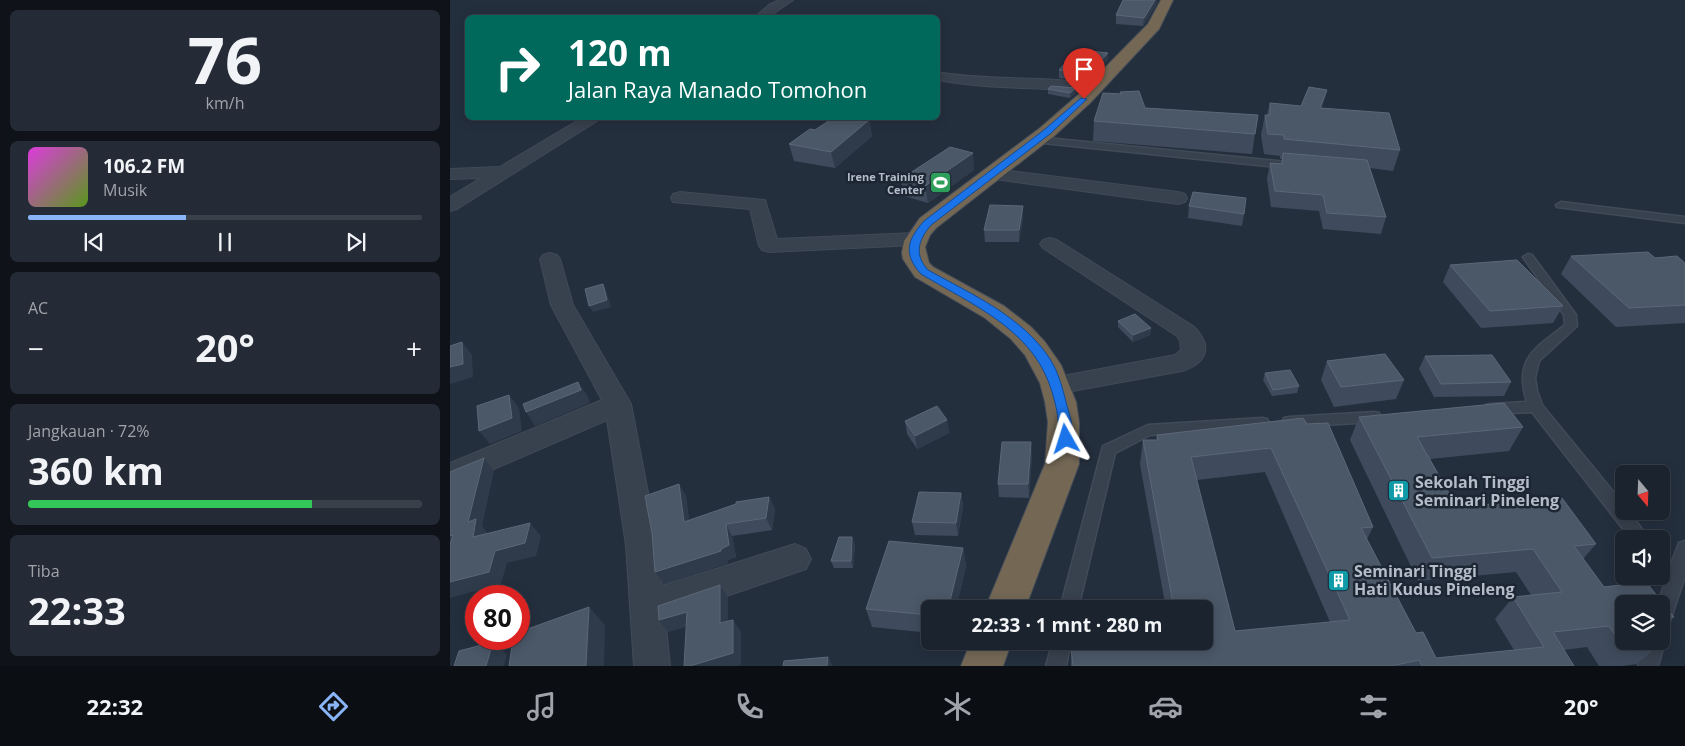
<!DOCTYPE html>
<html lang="id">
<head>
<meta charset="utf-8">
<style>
	:root { --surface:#1b232e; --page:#242b36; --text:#f1f3f6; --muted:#a0a4aa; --line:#39404a; --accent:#8ab4f8 }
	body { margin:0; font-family:"Open Sans",sans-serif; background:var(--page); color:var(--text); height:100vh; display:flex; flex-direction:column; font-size:19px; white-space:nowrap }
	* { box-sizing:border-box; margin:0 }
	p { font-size:16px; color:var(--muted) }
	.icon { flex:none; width:28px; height:28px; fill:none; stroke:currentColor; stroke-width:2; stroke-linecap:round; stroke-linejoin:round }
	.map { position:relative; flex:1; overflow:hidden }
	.details { display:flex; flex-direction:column; gap:10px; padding:10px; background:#0f1319; width:450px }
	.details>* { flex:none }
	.banner { position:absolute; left:15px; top:15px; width:475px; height:105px; border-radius:8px; box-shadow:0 2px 12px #0003,0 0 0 1px var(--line); background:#00695c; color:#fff; overflow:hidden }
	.needle { width:32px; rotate:161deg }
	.tools { position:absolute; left:1165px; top:465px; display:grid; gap:10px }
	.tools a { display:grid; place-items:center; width:55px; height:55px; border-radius:8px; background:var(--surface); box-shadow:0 2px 12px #0003,0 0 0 1px var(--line); font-size:25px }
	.speed { position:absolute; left:15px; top:585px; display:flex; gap:10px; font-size:25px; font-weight:700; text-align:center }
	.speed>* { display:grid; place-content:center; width:65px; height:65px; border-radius:50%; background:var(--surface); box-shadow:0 2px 12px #0003,0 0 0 1px var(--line); line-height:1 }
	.speed .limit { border:8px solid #d22; background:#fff; color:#111 }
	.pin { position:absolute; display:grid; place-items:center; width:42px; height:42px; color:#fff; margin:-51px -21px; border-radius:50% 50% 50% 0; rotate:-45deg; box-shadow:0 0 5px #0007 }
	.pin .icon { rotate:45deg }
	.me { position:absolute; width:55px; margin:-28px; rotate:354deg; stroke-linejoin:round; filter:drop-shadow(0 0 4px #0008) }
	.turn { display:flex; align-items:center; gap:18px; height:105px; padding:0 20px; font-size:22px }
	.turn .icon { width:65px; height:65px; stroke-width:2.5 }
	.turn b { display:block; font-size:35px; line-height:42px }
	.big { font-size:38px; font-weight:700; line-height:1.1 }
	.details .widget { flex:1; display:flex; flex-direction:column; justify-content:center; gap:8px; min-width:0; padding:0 18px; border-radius:8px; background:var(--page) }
	.details .dial { align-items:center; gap:0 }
	.dial b { font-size:65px; line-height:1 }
	.song { display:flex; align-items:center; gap:15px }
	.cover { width:60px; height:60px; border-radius:8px; background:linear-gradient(135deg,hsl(300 70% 55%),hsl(90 70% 35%)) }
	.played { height:5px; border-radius:2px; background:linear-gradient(90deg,var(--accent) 40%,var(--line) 40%) }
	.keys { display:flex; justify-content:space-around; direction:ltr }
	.heat { display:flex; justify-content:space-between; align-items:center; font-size:28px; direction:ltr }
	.charge { height:8px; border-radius:4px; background:linear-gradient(90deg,#34c759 72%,var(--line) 0) }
	.trip { position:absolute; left:471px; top:600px; width:292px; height:50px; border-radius:8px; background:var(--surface); box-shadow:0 2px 12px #0003,0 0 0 1px var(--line); font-weight:700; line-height:50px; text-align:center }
	.menu { display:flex; height:80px; justify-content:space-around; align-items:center; background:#0b0e12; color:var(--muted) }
	.menu .icon { width:35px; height:35px }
	.menu .active { color:var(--accent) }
	.menu b { font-size:22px; color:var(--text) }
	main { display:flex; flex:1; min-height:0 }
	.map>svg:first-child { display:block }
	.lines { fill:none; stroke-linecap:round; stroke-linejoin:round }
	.lane-casing { stroke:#414a57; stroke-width:3 }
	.street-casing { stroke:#414a57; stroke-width:2 }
	.highway-casing { stroke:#434c59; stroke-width:2 }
	.lane { fill:#38414e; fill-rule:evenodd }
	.street { fill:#38414e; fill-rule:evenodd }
	.highway { fill:#746855; fill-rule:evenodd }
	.wall { fill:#3f4b5c; fill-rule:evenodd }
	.shaded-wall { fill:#2f3b4b }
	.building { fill:#4b5868; stroke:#5c6777; fill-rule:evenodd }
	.route { fill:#1a73e8; stroke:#114b97 }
	.labels { text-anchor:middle; stroke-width:5; stroke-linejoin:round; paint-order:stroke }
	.far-poi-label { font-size:11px; font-weight:bold; fill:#b4bcc9; stroke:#1d2633; text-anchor:end }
	.near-poi-label { font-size:16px; font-weight:bold; fill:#b4bcc9; stroke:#1d2633; text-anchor:start }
</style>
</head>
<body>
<main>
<section class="details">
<div class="widget dial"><b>76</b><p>km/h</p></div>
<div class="widget">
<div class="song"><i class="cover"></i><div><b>106.2 FM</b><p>Musik</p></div></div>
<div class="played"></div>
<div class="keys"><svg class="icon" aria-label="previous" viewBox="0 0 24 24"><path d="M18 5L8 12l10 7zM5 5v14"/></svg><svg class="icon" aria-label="pause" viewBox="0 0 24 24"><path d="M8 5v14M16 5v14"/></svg><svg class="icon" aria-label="next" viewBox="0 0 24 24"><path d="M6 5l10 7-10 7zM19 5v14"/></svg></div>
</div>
<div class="widget"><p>AC</p>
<div class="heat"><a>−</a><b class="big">20°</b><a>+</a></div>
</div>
<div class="widget"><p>Jangkauan · 72%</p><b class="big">360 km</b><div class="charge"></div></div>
<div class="widget"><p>Tiba</p><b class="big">22:33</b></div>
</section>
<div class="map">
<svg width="1235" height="666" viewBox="0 0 1235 666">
	<rect width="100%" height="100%" fill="#242f3e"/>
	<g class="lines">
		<defs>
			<g id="lane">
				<polygon points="586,137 837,162 842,165 837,168 583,142 583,138"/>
				<polygon points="1111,202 1235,217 1235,223 1107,207 1106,205"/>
				<path d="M1078 254 1082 255 1126 315 1127 326 1089 361 1085 378 1087 391 1092 405 1174 505V511H1179L1199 539H1181L1082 412 1041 414 1036 413 1034 409 1036 405 1041 404 1077 402C1063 360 1085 348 1115 325L1114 315 1073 257Z"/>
				<polygon points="924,412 929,413 931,417 929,421 924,422 839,427 834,426 832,422 834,418 839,417"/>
				<polygon points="812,418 817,419 819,423 817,427 700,435 665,453 628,609 610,609 653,446 698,425"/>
				<polygon points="1235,541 1235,576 1217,630 1211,633 1211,604 1208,604 1215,582 1210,576 1211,556 1217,559 1221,564 1229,543"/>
				<polygon points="1211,634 1215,641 1208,666 1188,666 1197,641 1211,641"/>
				<polygon points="603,641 621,641 616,666 596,666"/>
			</g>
			<g id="street">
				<polygon points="329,0 343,0 317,18 304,18 319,5"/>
				<path d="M488 72C541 82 598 74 648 86L650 89 648 92 643 93C591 86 539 90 488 80Z"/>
				<polygon points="132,118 150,118 147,121 7,209 0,211 0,197 31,178 0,179 0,169 50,167"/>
				<polygon points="543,169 728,192 735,194 737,198 735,202 728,204 537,178 534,174 537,170"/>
				<polygon points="230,192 315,200 327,239 466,233 473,235 476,239 473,243 466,245 319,252 312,250 309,246 300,209 223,202 221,198 223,194"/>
				<path d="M600 238 607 240 743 326C763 345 758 363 732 371L606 394 597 391 593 385 597 379 725 355 731 350 730 341 727 336 593 248 590 244 593 240Z"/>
				<polygon points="100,253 107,255 110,259 123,305 181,404 208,545 212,586 345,544 356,549 361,559 356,569 215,617 220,666 184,666 176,545 157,420 0,488 0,463 152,400 101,305 90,259 93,255"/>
			</g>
			<g id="highway">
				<polygon points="711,0 723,0 709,29 640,103 604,136 486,228 480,235 475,247 479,263 483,267 554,306 581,327 595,342 611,365 626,402 629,422 629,464 575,609 535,609 595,464 598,422 595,402 590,383 575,355 561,339 535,318 465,277 453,259 452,253 454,241 470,218 590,128 628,95 698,24"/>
				<polygon points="521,641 562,641 553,666 511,666"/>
			</g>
		</defs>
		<!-- lane casing -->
		<use href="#lane" class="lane-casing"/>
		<!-- street casing -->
		<use href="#street" class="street-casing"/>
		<!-- highway casing -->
		<use href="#highway" class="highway-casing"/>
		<!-- lane -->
		<use href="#lane" class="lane"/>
		<!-- street -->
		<use href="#street" class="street"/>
		<!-- highway -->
		<use href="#highway" class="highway"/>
	</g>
	<!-- wall -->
	<g class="wall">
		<polygon points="673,0 707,0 706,5 693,26 666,24 666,15"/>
		<polygon points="658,53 657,61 638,82 609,78 609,70"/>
		<polygon points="626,88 626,93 620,98 598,94 598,89"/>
		<polygon points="877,90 872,108 950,150 943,171 920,168 936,217 931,234 873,229 869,211 821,207 817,179 820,163 831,163 832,159 830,159 830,156 814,154 811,135 815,115 817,115 820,103 851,106"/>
		<polygon points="670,92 695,108 805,134 802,154 643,141 644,121 670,94"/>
		<polygon points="419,120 422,136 385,168 344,161 339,144 365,130"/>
		<polygon points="524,170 478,203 454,196 451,179"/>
		<polygon points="573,206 573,218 569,242 535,242 534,230"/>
		<polygon points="739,206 794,214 792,226 738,218"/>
		<polygon points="1121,256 1205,258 1235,263 1235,323 1166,327 1111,274"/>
		<polygon points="1000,265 1113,306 1103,323 1031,328 993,282"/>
		<polygon points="668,321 701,328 700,335 683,342 668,327"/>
		<polygon points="975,356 1061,382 1054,396 984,397 969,369"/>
		<polygon points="877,361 954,380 946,399 884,407 871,380"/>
		<polygon points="815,373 849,386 847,393 822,396 813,380"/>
		<path d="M1054 403 1073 427 1059 451 980 459 1007 507 1112 498 1146 544 1133 559 1154 587 1196 582 1224 617 1211 629V604H1174V641H1211V639L1212 640V643L1187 664 1172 666H1149L1137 647 1114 650 1124 666H621V647L683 641H755V609H716L690 464 693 440H706L707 435 853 418 857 424 878 423 923 527 917 539 966 633 973 632 986 658 1064 650 1045 619 1063 597 1081 595 1066 572 968 581 900 440 909 417ZM815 472 880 622 785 631 747 480Z"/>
		<polygon points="497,420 499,433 467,449 457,434 455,421"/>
		<polygon points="582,455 579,498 549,497 548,484"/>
		<polygon points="511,493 513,506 508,536 465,535 462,522"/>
		<polygon points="236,496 239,521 319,497 325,509 322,530 282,536 286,557 278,560 278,563 214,584"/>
		<polygon points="405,544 403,568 384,568 381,561"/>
		<polygon points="513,548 516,566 506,609 480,609 480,633 422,627 416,609"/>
	</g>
	<!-- shaded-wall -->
	<g class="shaded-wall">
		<polygon points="705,0 707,0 706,5 693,26 694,18"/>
		<polygon points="658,53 657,61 638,82 638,74"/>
		<polygon points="626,88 626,93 620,98 620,93"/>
		<polygon points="877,90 872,109 870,108"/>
		<polygon points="419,120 422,136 385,168 381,152"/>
		<polygon points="523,153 524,170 478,203 475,186"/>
		<polygon points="573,206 573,218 569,242 569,230"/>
		<polygon points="153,284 156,290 161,307 143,312 139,306"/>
		<polygon points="701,328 700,335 683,342 683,335"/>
		<polygon points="12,342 22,355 23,377 0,384 0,367"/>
		<polygon points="128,382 137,395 140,403 85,426 76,412"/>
		<polygon points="59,395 69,408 72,431 40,444 29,431"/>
		<polygon points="497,420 499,433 467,449 465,436"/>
		<polygon points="581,442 582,455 579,498 578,484"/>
		<polygon points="34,458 44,471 32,526 37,532 35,550 23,537 18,522"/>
		<polygon points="229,484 236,496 241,534 234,522"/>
		<polygon points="511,493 513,506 508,536 506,523"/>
		<polygon points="319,497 325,509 322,530 316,518"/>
		<polygon points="80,523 91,536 86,556 57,563 51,584 0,598 0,582 45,551"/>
		<polygon points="276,524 282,536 286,557 278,560 278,563 214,584 205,572 271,549"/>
		<polygon points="3,535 0,553 0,536"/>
		<polygon points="402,537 405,544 403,568 401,561"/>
		<polygon points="513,548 516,566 506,609 498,609"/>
		<polygon points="270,585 278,598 278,636 270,623"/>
		<polygon points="139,607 155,625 154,666 136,666"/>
		<polygon points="237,612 246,624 218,632 209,620"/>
		<polygon points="283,620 291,632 291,665 287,666 240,666"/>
		<polygon points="43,642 57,654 54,666 36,666"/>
		<polygon points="378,657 383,666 377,666"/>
	</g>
	<!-- building -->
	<g class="building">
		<polygon points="673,0 705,0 694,18 666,15"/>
		<polygon points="639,51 658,53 638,74 609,70 624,53"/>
		<polygon points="601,86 626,88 620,93 598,89"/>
		<polygon points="859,87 877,90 870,108 939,113 950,150 834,139 834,135 818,134 815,115 820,115 820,103 851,106"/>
		<polygon points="689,91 695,108 808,115 805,134 644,121 653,93 671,94 670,92"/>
		<polygon points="383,118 397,118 419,120 381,152 339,144 360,129 365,130"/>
		<polygon points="500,147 523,153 475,186 451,179"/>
		<polygon points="833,153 917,160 936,217 877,213 873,195 825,191 820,163 832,164"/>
		<polygon points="743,192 796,198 794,214 739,206"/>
		<polygon points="540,205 573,206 569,230 534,230"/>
		<polygon points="1198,252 1205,258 1227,256 1235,263 1235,305 1179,308 1121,256"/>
		<polygon points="1067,260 1113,306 1040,311 1000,265"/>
		<polygon points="153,284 157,300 139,306 135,289"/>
		<polygon points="685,314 701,328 683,335 668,321"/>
		<polygon points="12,342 13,364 0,367 0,346"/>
		<polygon points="935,354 954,380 891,387 877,361"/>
		<polygon points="1042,355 1061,382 991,384 975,356"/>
		<polygon points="840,370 849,386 823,390 815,373"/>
		<polygon points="128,382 131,390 76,412 73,404"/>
		<polygon points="59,395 62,418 29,431 27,406"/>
		<path d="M1054 403 1073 427 967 437 1007 507 1112 498 1146 544 1124 546 1154 587 1196 582 1224 617 1211 618V604H1174V641H1211V639L1212 640V643L1174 648 1159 626 1103 632 1124 666H972L969 660 941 666H623L621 647 683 641H755V609H724L693 440H708L707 435 853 418 857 424 878 423 923 527 911 528 966 633 973 632 986 658 1094 647 1063 597 1112 592 1083 549 982 558 909 417ZM821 448 900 620 785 631 741 457Z"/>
		<polygon points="487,406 497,420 465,436 455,421"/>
		<polygon points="552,442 581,442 578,484 548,484"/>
		<polygon points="34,458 18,522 26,519 23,537 80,523 75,543 45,551 39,572 0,582 0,545 3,535 0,536 0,472"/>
		<polygon points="229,484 234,522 286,504 286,502 319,497 316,518 276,524 279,545 271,549 271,551 205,572 202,533 195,496"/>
		<polygon points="469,492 511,493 506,523 462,522"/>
		<polygon points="389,537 402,537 401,561 381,561"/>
		<polygon points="439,541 513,548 498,609 480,609 480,615 416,609"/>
		<polygon points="270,585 270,623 283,620 283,653 240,666 234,666 237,612 209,620 208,606"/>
		<polygon points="139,607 136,666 59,666 63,639 69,639 69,632"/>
		<polygon points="43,642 36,666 4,666 9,651"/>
		<polygon points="378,657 377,666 333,666 334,661"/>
	</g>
	<!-- route -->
	<path class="route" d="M631 98 637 99 600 134 481 225C468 240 464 255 478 270 521 294 572 316 600 359 609 373 613 390 617 406 620 416 626 433 620 443H611C607 436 609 428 608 420 607 408 603 394 599 383 578 327 519 303 471 274 453 254 457 240 474 221L594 130Z"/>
	<!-- icons -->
	<defs>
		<symbol id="stadium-square" viewBox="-11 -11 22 22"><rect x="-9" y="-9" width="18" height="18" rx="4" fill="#2e9e5b" stroke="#1d2633"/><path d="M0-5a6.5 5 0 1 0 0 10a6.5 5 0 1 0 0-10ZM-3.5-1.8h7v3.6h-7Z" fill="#fff"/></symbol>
		<symbol id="building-square" viewBox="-11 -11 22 22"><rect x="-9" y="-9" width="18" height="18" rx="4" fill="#0f9aa8" stroke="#1d2633"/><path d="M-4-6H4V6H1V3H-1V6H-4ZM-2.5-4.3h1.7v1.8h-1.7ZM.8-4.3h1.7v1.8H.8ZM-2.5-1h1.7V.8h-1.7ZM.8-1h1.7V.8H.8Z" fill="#fff"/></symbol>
	</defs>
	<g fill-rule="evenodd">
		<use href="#stadium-square" x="478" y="170" width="25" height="25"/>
		<use href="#building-square" x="936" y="478" width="25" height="25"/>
		<use href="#building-square" x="876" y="568" width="25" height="25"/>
	</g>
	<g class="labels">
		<!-- far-poi labels -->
		<g class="far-poi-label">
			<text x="474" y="181">Irene Training<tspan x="474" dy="13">Center</tspan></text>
		</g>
		<!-- near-poi labels -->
		<g class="near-poi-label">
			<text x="965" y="488">Sekolah Tinggi<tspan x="965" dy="18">Seminari Pineleng</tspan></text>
			<text x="904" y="577">Seminari Tinggi<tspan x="904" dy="18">Hati Kudus Pineleng</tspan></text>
		</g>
	</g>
</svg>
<div class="tools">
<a><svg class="needle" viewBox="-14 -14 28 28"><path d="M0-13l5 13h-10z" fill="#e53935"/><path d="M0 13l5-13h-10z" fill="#a0a4aa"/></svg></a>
<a><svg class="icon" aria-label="sound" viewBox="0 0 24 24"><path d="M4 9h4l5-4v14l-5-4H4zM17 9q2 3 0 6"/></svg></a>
<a><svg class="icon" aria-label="layers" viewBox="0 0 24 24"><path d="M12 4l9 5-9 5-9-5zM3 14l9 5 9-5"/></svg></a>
</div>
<div class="speed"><div class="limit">80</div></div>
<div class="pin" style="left:634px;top:99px;background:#d93025"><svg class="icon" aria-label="arrive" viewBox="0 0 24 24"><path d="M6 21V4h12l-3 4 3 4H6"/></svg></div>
<svg class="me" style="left:616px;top:439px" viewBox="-20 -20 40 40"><path d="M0-17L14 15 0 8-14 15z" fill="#1a73e8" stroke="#fff" stroke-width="4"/></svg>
<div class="trip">22:33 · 1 mnt · 280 m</div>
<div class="banner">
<div class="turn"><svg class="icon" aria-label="right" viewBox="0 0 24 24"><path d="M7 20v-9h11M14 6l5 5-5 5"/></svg><div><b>120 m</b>Jalan Raya Manado Tomohon</div></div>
</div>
</div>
</main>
<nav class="menu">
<b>22:32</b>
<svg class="icon active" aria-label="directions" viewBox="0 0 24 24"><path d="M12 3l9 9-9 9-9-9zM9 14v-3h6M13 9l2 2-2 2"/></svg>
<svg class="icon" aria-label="music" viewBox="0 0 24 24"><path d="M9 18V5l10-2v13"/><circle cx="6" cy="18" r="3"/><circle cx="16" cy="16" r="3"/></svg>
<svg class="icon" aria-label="phone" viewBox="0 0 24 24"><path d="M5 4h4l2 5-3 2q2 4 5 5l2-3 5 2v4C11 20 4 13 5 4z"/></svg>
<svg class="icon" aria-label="climate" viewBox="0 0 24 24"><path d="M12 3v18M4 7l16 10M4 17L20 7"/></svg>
<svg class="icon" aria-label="car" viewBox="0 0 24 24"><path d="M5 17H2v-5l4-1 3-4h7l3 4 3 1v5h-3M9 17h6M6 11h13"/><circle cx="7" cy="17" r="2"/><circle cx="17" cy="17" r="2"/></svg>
<svg class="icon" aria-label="filters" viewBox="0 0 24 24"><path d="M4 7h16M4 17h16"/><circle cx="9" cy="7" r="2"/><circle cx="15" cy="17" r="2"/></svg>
<b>20°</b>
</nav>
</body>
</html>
